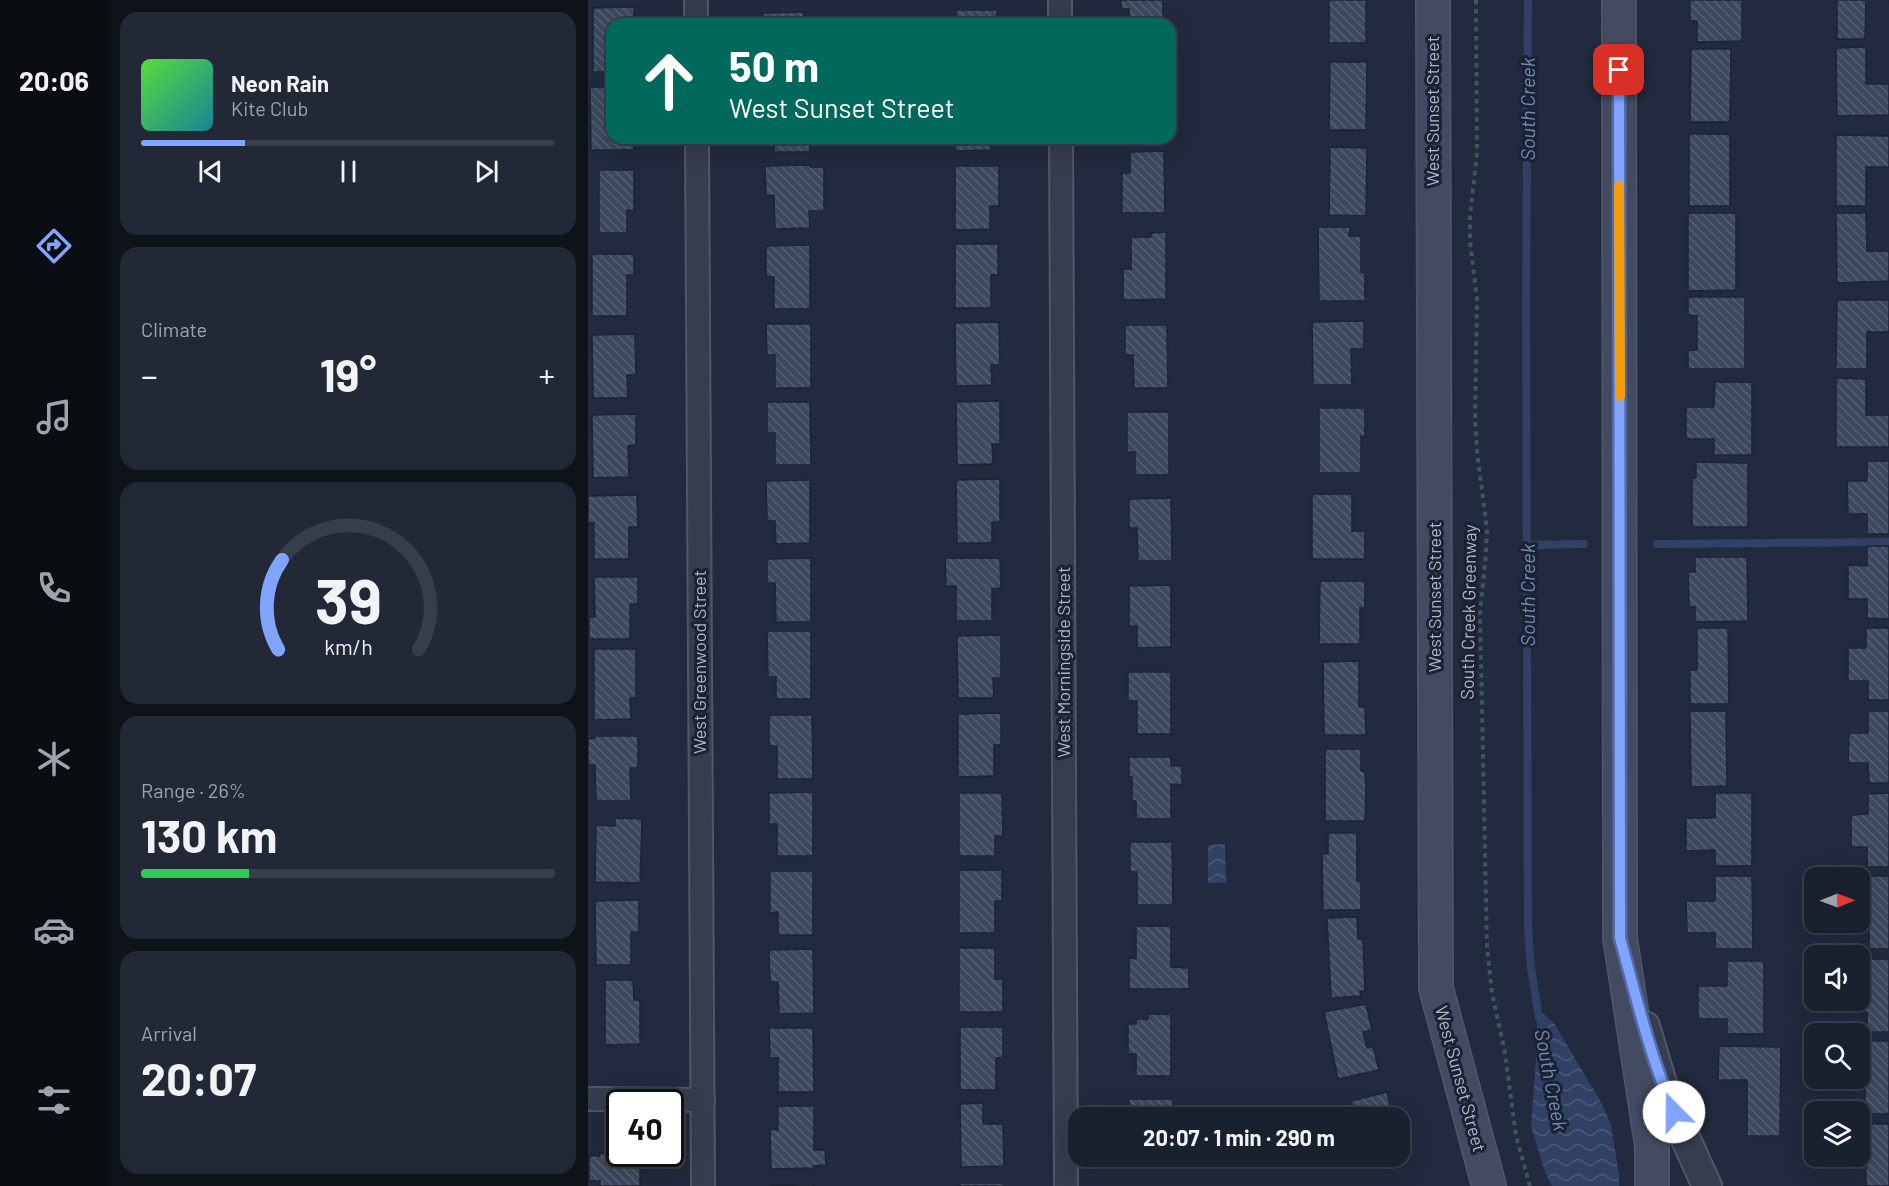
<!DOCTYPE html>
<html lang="en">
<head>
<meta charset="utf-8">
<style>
	:root { --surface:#19202e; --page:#222836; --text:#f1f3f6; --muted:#9fa3aa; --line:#373e4a; --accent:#80a4ff }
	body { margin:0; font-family:Barlow,sans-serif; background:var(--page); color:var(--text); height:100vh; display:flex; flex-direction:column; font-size:22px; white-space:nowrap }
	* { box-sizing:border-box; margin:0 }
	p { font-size:20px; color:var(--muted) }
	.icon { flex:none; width:33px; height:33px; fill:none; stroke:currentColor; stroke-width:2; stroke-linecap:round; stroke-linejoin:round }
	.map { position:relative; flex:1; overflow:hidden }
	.side { display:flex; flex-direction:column; gap:12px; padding:12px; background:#0e1219; width:480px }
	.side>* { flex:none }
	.banner { position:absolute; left:18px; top:18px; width:570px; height:126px; border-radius:18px; box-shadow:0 6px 24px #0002,0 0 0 2px var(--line); background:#00695c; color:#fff; overflow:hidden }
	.needle { width:39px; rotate:89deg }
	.tools { position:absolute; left:1216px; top:867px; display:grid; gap:12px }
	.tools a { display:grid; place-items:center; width:66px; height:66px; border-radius:12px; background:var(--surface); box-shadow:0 6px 24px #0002,0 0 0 2px var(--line); font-size:30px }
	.speed { position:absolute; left:18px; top:1089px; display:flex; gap:12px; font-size:30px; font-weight:700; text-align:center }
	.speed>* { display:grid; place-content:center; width:78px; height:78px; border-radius:50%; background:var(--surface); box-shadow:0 6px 24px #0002,0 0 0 2px var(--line); line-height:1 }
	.speed .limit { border:3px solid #111; border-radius:9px; background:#fff; color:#111 }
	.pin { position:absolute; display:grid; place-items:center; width:51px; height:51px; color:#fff; margin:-26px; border-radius:12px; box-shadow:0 3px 9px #0006 }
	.me { position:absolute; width:66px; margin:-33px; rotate:338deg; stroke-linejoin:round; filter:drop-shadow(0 0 4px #0008) }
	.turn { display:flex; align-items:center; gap:21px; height:126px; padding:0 24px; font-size:27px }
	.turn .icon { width:78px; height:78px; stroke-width:2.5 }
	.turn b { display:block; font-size:42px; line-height:51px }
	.big { font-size:45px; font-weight:700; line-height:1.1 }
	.side .tile { flex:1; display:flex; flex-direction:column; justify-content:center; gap:9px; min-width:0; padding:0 21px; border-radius:18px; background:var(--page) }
	.side .dial { align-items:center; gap:0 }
	.dial svg { height:156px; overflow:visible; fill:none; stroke:var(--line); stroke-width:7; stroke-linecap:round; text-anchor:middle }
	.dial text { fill:var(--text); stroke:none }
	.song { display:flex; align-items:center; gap:18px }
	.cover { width:72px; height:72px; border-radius:9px; background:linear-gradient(135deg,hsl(110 70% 55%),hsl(190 70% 35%)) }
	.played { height:6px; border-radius:3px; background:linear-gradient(90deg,var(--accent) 25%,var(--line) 25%) }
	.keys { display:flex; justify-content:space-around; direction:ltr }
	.heat { display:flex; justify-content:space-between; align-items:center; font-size:33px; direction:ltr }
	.charge { height:9px; border-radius:4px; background:linear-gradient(90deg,#34c759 26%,var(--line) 0) }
	.trip { position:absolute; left:480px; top:1107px; width:342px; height:60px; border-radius:18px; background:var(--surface); box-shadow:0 6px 24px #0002,0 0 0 2px var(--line); font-weight:700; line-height:60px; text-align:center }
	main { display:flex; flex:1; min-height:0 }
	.menu { display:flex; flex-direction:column; width:108px; justify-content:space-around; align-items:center; background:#0a0d12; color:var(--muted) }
	.menu .icon { width:42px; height:42px }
	.menu .selected { color:var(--accent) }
	.menu b { font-size:27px; color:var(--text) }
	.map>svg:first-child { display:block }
	.water { fill:url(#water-waves) }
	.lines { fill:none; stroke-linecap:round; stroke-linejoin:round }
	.stream { stroke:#314165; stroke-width:8 }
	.building { fill:url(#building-back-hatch); stroke:#1c2435; stroke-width:1.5 }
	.minor-casing { stroke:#505769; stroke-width:26 }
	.tertiary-casing { stroke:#505769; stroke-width:32 }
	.secondary-casing { stroke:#505769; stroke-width:36 }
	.path { stroke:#41565c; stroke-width:4; stroke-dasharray:4.5 4.5; stroke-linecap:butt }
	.minor { stroke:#353d4e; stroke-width:22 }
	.tertiary { stroke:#353d4e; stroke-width:28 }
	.secondary { stroke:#424b61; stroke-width:33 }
	.route-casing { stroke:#536ba6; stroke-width:15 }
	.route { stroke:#80a4ff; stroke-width:10 }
	.slow { stroke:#f59e0b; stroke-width:10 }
	.labels { text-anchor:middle; stroke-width:6; stroke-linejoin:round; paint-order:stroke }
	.street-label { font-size:18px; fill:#b0b7ca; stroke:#1a2233 }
	.water-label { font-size:20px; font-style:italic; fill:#758ab4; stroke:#1a2233 }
</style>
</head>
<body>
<main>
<nav class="menu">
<b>20:06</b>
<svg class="icon selected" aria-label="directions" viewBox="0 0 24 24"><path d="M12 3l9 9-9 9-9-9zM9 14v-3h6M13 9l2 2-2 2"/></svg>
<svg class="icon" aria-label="music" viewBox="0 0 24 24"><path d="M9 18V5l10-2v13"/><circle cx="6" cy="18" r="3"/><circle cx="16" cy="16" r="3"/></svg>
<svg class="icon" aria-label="phone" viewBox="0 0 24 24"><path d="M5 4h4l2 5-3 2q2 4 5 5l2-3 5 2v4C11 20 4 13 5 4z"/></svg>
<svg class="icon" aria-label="climate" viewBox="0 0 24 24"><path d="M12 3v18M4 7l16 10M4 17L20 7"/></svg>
<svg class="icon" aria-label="car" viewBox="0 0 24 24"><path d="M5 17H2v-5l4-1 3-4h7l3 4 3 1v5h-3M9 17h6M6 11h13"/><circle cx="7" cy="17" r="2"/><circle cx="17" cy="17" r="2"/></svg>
<svg class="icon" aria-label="filters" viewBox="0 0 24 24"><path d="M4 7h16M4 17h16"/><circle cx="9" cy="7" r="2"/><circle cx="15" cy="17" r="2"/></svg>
</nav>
<section class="side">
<div class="tile">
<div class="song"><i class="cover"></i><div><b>Neon Rain</b><p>Kite Club</p></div></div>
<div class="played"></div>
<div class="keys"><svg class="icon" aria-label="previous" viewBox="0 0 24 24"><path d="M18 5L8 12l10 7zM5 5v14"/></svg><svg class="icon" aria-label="pause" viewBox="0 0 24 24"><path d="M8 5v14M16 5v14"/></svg><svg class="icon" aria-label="next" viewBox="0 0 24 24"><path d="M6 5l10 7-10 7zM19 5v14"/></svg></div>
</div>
<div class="tile"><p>Climate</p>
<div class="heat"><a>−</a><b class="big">19°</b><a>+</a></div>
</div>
<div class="tile dial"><svg viewBox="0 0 100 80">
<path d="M14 69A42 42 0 1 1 86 69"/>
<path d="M14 69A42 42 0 0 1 16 23" stroke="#80a4ff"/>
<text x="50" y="56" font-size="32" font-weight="700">39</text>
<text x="50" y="72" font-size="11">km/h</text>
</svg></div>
<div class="tile"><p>Range · 26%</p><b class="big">130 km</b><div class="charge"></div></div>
<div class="tile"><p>Arrival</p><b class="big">20:07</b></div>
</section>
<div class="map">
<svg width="1301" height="1186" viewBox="0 0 1301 1186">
	<defs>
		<pattern id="water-waves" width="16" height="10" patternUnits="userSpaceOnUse" patternTransform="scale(1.5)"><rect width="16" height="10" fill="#314165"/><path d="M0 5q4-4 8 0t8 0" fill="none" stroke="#4c5a7a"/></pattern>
		<pattern id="building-back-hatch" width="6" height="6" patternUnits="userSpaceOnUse" patternTransform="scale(1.5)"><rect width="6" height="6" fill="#3c485e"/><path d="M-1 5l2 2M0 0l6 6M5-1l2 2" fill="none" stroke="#566074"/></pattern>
	</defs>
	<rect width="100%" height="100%" fill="#212a3e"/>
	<!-- water -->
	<g class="water">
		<polygon points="637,844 638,883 620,883 620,845"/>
		<polygon points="949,1009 966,1023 1014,1104 1023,1125 1031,1175 1031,1186 964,1186 957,1172 943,1126 949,1045"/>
	</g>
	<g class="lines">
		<!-- stream -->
		<g class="stream">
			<polyline points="940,0 938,305 940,928 943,969 951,1018"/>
			<polyline points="1069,544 1301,542"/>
			<polyline points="940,545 996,544"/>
		</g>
	</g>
	<!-- building -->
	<g class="building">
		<polygon points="533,0 575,0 575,24 541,24 541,9 533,9"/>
		<rect x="741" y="0" width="37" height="43"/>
		<polygon points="1102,0 1154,0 1154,41 1109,42 1109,21 1102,21"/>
		<polygon points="1249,0 1301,0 1301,2 1278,2 1277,39 1249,39"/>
		<polygon points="46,7 46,24 24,24 24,72 5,72 5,8"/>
		<rect x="368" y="10" width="41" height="14"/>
		<polygon points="216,12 216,24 175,24 175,13"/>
		<polygon points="1278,47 1278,84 1301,84 1301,115 1249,116 1248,48"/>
		<polygon points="1103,49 1143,49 1142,122 1102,122"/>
		<polygon points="742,62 779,62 778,130 741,130"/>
		<polygon points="2,87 24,87 24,138 46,138 46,150 3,150"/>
		<rect x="1101" y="134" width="41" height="72"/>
		<polygon points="1248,135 1301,136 1301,167 1278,167 1278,206 1248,206"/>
		<polygon points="186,138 221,138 222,152 186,152"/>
		<polygon points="367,138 403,138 403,150 367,151"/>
		<polygon points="742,147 779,148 778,216 741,215"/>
		<polygon points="576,151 577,213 534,213 534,173 542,173 542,152"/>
		<polygon points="222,165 222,167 236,167 236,211 221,211 222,228 187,229 186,195 178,196 177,166"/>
		<polygon points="367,166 411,166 411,206 402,206 402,229 367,230"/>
		<polygon points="11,170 46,170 46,211 39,210 39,233 11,233"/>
		<polygon points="1100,213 1148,213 1148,290 1100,291"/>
		<polygon points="1248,213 1278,213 1279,251 1301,251 1301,281 1249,283"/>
		<polygon points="730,227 762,227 761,236 773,236 773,272 777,272 777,301 731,301"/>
		<polygon points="578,232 578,299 535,300 535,269 543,269 543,237 563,237 563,233"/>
		<polygon points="367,244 410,244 410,275 403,275 403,308 367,308"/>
		<polygon points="222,245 222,309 186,309 186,277 178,276 178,246"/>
		<polygon points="4,254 46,254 46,275 39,275 39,316 4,316"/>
		<polygon points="1100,297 1157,297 1157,369 1100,369 1100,350 1109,350 1109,316 1100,315"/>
		<polygon points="1249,300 1301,300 1301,332 1279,332 1279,369 1248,369"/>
		<polygon points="776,321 776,349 763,349 764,385 725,385 724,322"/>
		<polygon points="411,322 412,365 403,365 404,385 368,386 367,323"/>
		<polygon points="178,324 223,324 223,388 187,388 187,355 179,355"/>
		<polygon points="537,325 579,325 580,388 546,388 545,355 537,355"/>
		<polygon points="47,334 48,375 39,375 40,398 5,398 4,335"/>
		<polygon points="1248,378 1278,379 1278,415 1301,415 1301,447 1248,447"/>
		<polygon points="1127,382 1164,382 1164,455 1126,455 1126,439 1098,439 1098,407 1126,407"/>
		<polygon points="412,401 412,444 404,444 405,464 369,465 368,402"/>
		<polygon points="179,402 222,402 223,465 187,465 187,433 179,433"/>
		<polygon points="731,408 777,408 777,437 773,436 773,473 731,473"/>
		<polygon points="539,412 581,412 581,475 547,475 547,452 539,452"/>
		<polygon points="48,414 48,445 40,446 41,477 5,478 4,415"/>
		<polygon points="1279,461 1301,461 1301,534 1279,534 1279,514 1260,514 1259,481 1279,481"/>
		<polygon points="1108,462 1160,463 1160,527 1104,527 1104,478 1108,478"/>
		<polygon points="412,479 412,522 404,522 404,543 369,543 368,480"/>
		<polygon points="222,480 222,543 188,544 187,521 179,521 178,481"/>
		<polygon points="724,494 764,494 764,531 777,531 777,559 724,559"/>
		<polygon points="49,495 50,527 41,527 41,559 6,559 6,523 0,523 0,496"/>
		<polygon points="583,498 584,561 550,561 549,528 541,528 541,499"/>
		<polygon points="1279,546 1301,546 1301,619 1279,618 1279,599 1260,599 1260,565 1279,566"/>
		<polygon points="1107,557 1159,557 1160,621 1107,622 1107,607 1101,607 1100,572 1107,572"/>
		<polygon points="223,558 223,622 188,622 187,583 179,583 179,559"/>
		<polygon points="357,558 412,558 413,588 404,589 404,621 368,621 368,586 358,586"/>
		<polygon points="6,577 50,577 50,604 42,604 42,639 1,639 1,617 7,617"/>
		<polygon points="732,581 777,581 777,608 772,608 772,644 731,644"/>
		<polygon points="583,585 583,647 549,648 549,626 541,626 541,586"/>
		<polygon points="1109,628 1140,628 1141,704 1102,704 1102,670 1109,670"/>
		<polygon points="1278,628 1301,628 1301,700 1280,700 1280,681 1260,681 1260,648 1278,648"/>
		<polygon points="179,631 223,631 223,699 188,699 188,677 180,677"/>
		<polygon points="413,635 413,678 405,678 406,698 370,698 369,636"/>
		<polygon points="6,649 48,649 48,698 42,698 43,719 6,720"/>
		<polygon points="771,661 771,707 777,707 778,735 736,735 735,662"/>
		<polygon points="540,672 583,672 583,734 549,734 549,701 540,701"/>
		<polygon points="1102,711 1138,711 1139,786 1103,787"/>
		<polygon points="1280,711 1301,711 1301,783 1281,783 1280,763 1260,763 1261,733 1280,733"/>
		<polygon points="413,713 413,745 406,745 406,776 370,777 370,714"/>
		<polygon points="181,715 224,715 225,779 189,779 189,746 181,746"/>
		<polygon points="7,736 50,736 50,768 42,768 43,801 8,801 7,765 0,765 0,739 7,738"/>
		<polygon points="737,749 773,749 773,771 777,772 778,788 777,821 737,821"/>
		<polygon points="541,757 583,757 583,766 594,766 594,785 583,784 583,819 548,819 548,801 544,801 544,777 541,777"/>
		<polygon points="225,792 225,856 189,856 189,824 181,824 181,793"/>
		<polygon points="371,793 414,793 415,836 407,836 407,856 371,856"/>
		<polygon points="1127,793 1164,793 1164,866 1127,866 1127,850 1098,851 1098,818 1127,818"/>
		<polygon points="1301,793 1301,867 1279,867 1279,847 1263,847 1263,815 1280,814 1280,794"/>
		<polygon points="27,818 54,819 52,883 7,882 8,825 27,826"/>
		<polygon points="740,833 769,833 769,881 773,882 773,910 735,910 734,854 740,854"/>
		<polygon points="542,842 584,842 585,905 549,905 549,872 542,872"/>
		<polygon points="371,870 414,870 414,901 407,901 407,933 371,933"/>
		<polygon points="182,871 225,871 225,935 190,935 190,912 182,913"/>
		<polygon points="1127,876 1164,876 1165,949 1127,949 1127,933 1099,933 1098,901 1127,901"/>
		<polygon points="1281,876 1301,876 1301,949 1281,949 1281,929 1264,929 1264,922 1272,922 1272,897 1281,897"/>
		<polygon points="51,900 51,932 43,932 43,965 8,965 7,901"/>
		<polygon points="769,917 770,939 775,939 777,991 772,991 773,996 743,998 739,918"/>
		<polygon points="548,926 583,926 583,967 601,968 601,989 541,989 541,958 548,959"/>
		<polygon points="371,948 407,948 407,979 415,979 415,1012 371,1012"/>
		<polygon points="225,949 226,1013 191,1014 190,982 182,982 181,950"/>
		<polygon points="1279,959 1301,959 1301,1032 1279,1032 1279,1012 1264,1012 1264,1000 1272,1000 1272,979 1280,979"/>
		<polygon points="1139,961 1176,961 1176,1034 1139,1034 1139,1019 1110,1019 1110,986 1139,986"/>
		<polygon points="17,980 45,980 46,1000 52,1000 52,1044 17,1045"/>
		<polygon points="778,1004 784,1030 775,1032 779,1048 785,1046 791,1070 750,1079 736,1012"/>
		<polygon points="560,1014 583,1014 583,1076 548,1076 548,1054 540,1054 540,1024 548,1024 548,1019 560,1019"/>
		<polygon points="372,1027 415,1027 415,1058 408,1058 408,1090 372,1090"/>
		<polygon points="181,1028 225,1028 226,1092 190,1092 190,1058 182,1058"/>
		<rect x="1277" y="1041" width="24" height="73"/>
		<polygon points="1131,1046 1193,1047 1192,1136 1159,1136 1159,1080 1130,1080"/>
		<polygon points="799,1092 805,1118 767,1118 763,1101"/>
		<rect x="541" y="1099" width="44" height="19"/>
		<polygon points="395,1103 395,1124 415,1124 416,1166 373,1167 372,1104"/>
		<polygon points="190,1106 226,1106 226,1150 237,1150 238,1165 226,1166 226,1168 183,1169 182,1129 190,1130"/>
		<rect x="1278" y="1124" width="23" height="62"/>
		<polygon points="812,1143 816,1159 780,1168 777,1156 812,1156"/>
		<polygon points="12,1153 52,1154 52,1186 12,1186 12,1181 1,1181 1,1156 12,1156"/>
		<rect x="549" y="1156" width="36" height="6"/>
		<rect x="372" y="1183" width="44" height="3"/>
		<polygon points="226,1184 226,1186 182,1186 182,1185"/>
	</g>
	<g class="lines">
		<defs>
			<g id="minor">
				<polyline points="108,0 108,24"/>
				<polyline points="472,0 472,24"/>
				<polyline points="109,138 115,1186"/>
				<polyline points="473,138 478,1186"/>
				<polyline points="0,1099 115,1100"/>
			</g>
			<polyline id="tertiary" points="1057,1026 1077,1093 1119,1186"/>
			<g id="secondary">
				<polyline points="845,0 848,988 901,1186"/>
				<polyline points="1031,0 1032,938 1064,1146 1064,1186"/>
			</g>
		</defs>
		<!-- minor casing -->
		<use href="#minor" class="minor-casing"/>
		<!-- tertiary casing -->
		<use href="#tertiary" class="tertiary-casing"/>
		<!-- secondary casing -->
		<use href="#secondary" class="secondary-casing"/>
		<!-- path -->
		<polyline class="path" points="888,0 889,153 882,217 882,240 889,300 887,419 889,451 899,530 898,554 892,613 899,947 904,993 917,1053 928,1136 942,1186"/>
		<!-- minor -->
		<use href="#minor" class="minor"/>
		<!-- tertiary -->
		<use href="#tertiary" class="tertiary"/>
		<!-- secondary -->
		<use href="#secondary" class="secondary"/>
	</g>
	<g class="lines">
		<defs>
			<path id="route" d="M1031 70 1032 938C1048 996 1062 1057 1086 1112"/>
		</defs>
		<!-- route casing -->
		<use href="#route" class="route-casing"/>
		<!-- route -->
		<use href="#route" class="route"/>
		<!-- slow -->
		<polyline class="slow" points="1031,186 1032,396"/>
	</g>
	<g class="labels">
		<!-- street labels -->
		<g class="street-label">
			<text transform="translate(845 111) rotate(-90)" y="6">West Sunset Street</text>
			<text transform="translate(847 597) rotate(-90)" y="6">West Sunset Street</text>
			<text transform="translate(881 612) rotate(-89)" y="6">South Creek Greenway</text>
			<text transform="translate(112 662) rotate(-90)" y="6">West Greenwood Street</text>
			<text transform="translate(476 662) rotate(-90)" y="6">West Morningside Street</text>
			<text transform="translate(872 1079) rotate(75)" y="6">West Sunset Street</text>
		</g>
		<!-- water labels -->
		<g class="water-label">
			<text transform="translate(940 109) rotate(-90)" y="7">South Creek</text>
			<text transform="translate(940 595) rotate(-90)" y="7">South Creek</text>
			<text transform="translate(963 1080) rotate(79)" y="7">South Creek</text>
		</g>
	</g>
</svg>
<div class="tools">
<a><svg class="needle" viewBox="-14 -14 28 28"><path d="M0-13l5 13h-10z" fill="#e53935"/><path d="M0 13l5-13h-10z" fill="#9fa3aa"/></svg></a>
<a><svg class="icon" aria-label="sound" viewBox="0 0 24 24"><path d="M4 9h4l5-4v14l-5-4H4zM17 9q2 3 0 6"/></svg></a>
<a><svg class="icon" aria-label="search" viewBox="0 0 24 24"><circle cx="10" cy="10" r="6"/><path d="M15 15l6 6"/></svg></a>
<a><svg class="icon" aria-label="layers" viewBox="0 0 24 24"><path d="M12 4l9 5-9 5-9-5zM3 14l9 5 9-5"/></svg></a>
</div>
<div class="speed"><div class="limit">40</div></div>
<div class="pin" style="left:1031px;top:70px;background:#d93025"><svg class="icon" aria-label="arrive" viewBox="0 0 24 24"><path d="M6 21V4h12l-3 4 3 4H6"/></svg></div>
<svg class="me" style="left:1086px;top:1112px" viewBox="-20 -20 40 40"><circle r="19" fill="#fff"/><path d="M0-13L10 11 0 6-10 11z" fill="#80a4ff"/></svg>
<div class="trip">20:07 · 1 min · 290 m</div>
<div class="banner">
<div class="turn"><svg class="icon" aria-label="ahead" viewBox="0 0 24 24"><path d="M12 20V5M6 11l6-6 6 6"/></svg><div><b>50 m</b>West Sunset Street</div></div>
</div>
</div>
</main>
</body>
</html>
